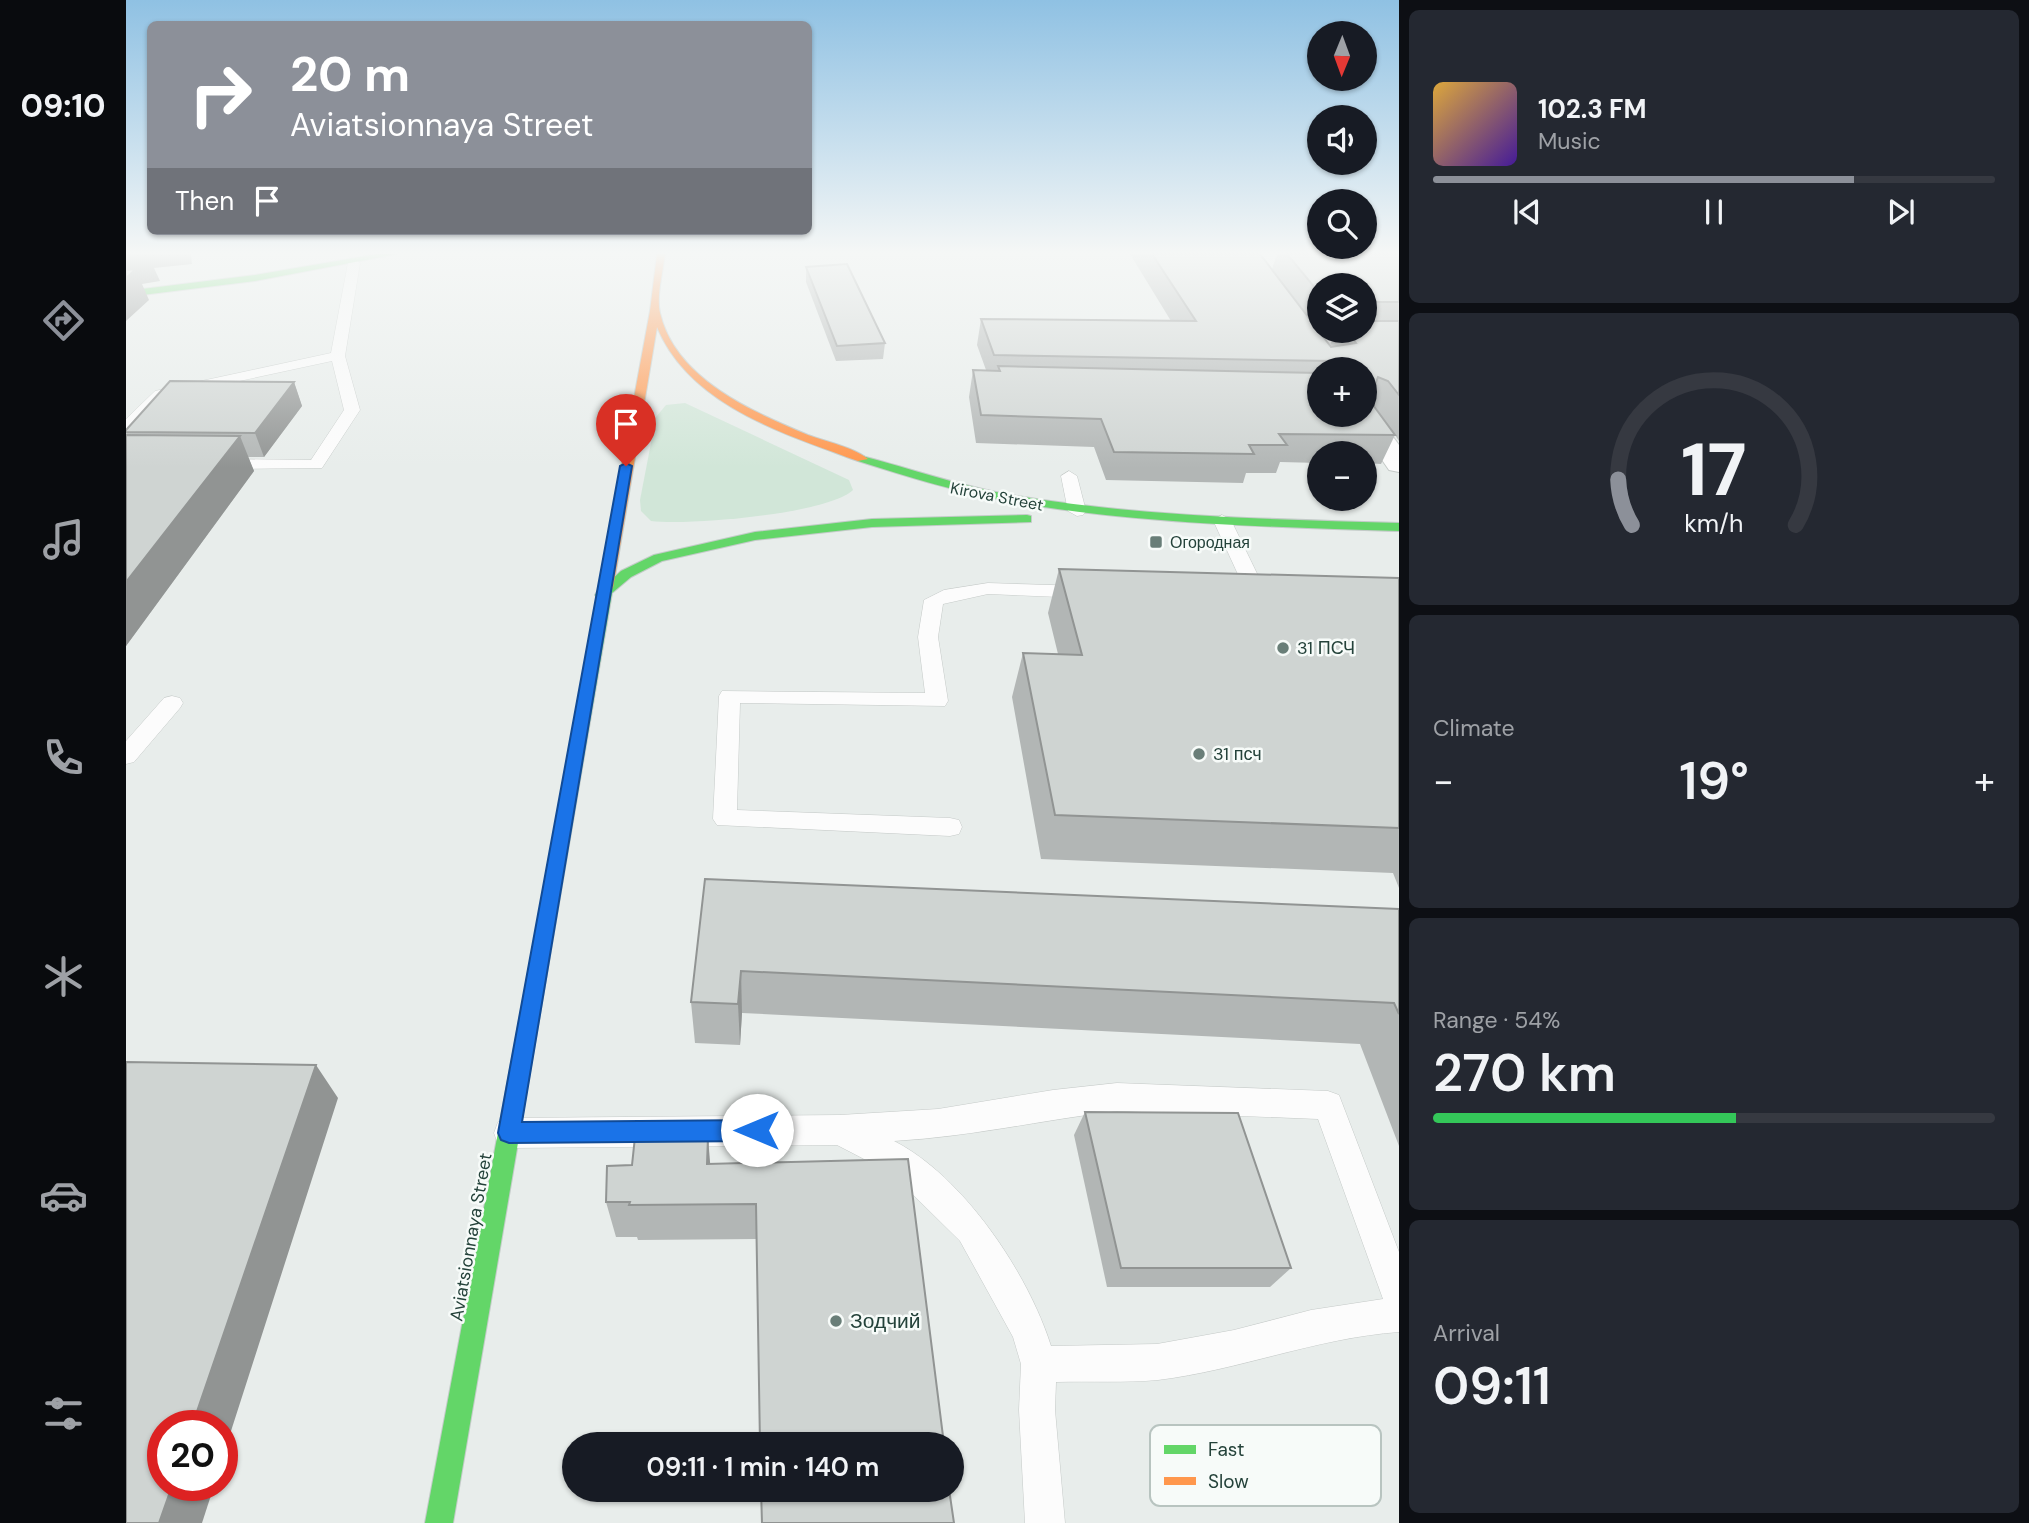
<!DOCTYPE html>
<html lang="en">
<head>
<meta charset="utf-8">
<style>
	:root { --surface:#171b24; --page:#242831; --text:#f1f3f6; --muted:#9ea1a6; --line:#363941; --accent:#8c9099 }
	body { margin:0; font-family:"DM Sans",sans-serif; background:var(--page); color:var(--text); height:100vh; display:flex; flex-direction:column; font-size:26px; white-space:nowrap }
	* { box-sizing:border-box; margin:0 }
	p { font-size:23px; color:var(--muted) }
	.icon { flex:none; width:38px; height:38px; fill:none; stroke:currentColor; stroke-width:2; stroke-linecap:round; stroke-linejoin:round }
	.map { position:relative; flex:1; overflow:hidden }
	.panel { display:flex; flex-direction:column; gap:10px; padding:10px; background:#0d0f14; width:630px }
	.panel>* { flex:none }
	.hud { position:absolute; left:21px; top:21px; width:665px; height:214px; border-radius:10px; box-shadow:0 2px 5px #0004; background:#8c9099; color:#fff; overflow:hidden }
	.needle { width:46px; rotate:181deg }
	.fabs { position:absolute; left:1181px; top:21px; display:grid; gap:14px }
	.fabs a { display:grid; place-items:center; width:70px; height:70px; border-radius:50%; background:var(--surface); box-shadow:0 2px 5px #0004; font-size:35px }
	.speed { position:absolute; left:21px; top:1410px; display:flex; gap:14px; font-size:35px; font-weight:700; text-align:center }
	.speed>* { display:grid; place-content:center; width:91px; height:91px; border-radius:50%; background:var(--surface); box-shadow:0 2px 5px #0004; line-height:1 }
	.speed .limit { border:10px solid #d22; background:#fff; color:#111 }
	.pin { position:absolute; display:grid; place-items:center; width:60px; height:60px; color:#fff; margin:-72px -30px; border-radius:50% 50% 50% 0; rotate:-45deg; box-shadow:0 0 7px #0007 }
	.pin .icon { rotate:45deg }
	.me { position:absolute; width:77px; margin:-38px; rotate:270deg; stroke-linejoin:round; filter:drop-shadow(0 0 5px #0008) }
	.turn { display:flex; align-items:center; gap:24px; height:147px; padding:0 28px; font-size:32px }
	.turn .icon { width:91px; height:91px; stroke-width:2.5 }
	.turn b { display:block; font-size:49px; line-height:60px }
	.then { display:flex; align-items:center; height:66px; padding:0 28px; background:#0003; gap:14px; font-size:26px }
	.big { font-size:52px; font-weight:600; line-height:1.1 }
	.panel .card { flex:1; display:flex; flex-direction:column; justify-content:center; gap:10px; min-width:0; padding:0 24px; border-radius:10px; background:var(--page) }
	.panel .dial { align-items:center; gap:0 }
	.dial svg { height:182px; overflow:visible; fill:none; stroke:var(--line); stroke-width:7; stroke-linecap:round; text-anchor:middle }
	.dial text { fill:var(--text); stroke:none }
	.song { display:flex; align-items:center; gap:21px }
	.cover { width:84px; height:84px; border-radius:10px; background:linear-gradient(135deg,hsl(40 70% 55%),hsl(260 70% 35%)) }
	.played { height:7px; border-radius:4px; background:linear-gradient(90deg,var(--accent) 75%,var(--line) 75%) }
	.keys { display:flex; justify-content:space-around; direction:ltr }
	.heat { display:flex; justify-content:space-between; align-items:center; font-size:38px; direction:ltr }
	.charge { height:10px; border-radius:5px; background:linear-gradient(90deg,#34c759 54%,var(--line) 0) }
	.trip { position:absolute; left:436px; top:1432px; width:402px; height:70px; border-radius:35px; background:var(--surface); box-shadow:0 2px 5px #0004; font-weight:600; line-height:70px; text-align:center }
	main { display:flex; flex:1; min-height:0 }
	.dock { display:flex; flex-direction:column; width:126px; justify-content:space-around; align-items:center; background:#090b0e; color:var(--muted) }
	.dock .icon { width:49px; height:49px }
	.dock .active { color:var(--accent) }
	.dock b { font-size:32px; color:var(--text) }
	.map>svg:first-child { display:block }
	.green { fill:#d1e6d8 }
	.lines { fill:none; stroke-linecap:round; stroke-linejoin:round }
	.lane-casing { stroke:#c5cac8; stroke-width:1 }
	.street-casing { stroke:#c5cac8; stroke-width:2 }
	.fast-casing { stroke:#c3cbc8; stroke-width:2 }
	.slow-casing { stroke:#c3cbc8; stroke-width:2 }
	.lane { fill:#fcfcfc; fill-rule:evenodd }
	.street { fill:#fcfcfc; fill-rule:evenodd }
	.fast { fill:#63d668; fill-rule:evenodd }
	.slow { fill:#ff974d; fill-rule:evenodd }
	.wall { fill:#b2b6b5; fill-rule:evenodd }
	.shaded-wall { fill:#919493 }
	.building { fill:#cfd4d2; stroke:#919493; stroke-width:2 }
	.route { fill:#1a73e8; stroke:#114b97; stroke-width:2 }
	.poi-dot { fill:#697e78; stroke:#f7fbf9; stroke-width:2.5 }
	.labels { text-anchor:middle; stroke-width:5; stroke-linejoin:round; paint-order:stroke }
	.far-street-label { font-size:16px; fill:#24423a; stroke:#f7fbf9 }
	.far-poi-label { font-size:16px; fill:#24423a; stroke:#f7fbf9; text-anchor:start }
	.poi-label { font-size:18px; fill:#24423a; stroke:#f7fbf9; text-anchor:start }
	.street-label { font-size:18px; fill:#24423a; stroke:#f7fbf9 }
	.near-poi-label { font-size:21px; fill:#24423a; stroke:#f7fbf9; text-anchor:start }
	.key { fill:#f7fbf9; stroke:#b8c4c0; stroke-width:2 }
	.key-label { font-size:19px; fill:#24423a }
</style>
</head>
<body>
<main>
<nav class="dock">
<b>09:10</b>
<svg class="icon active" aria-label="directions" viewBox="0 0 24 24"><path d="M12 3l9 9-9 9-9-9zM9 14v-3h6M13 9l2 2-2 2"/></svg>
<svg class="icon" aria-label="music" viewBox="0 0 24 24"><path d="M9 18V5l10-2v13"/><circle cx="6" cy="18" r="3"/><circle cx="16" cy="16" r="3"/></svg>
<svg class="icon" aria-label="phone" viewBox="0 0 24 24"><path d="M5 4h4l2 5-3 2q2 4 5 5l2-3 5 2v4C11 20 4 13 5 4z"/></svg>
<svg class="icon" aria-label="climate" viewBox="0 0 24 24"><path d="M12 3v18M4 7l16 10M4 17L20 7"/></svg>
<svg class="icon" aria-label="car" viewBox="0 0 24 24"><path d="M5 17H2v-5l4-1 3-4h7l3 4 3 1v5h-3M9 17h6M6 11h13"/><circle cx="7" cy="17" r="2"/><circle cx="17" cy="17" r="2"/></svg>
<svg class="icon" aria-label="filters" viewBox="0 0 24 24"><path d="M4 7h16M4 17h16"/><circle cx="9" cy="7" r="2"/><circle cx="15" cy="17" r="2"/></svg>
</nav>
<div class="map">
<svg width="1273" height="1523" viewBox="0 0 1273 1523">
	<rect width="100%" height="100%" fill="#e8edeb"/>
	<!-- green -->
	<path class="green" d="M559 403 723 480 727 490C702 514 561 526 525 521L515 511 514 500 530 417 540 405Z"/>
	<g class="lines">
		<defs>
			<g id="lane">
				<polygon points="228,259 234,263 219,356 234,410 196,468 94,469 86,464 94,459 185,460 218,410 206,361 39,397 6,431 0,433 0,419 29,391 205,353 222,263"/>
				<polygon points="943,471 951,476 960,511 957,515 951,516 942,511 935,476"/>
				<polygon points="1096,515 1105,520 1141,594 1138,598 1124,598 1121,594 1087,520"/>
				<polygon points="862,583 958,586 968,592 958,598 862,594 817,604 812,637 822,701 819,706 614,703 611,810 824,818 833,820 836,827 833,834 824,836 591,825 587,819 593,696 596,691 799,693 792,637 798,600 818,590"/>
				<polygon points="46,696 54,698 57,703 54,708 8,762 0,764 0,741 38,698"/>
				<path d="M991 1083 1202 1091 1213 1095 1273 1252V1332C1190 1338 1114 1370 1032 1380 999 1383 964 1381 930 1382L929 1410 939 1523H899L893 1410 895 1364 887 1337 834 1241 765 1173 711 1145 383 1148 372 1144 368 1133 372 1122 383 1118 714 1115 812 1109 927 1090ZM991 1111 1192 1119 1257 1299 1185 1310 1108 1330 1031 1344 925 1346C902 1273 837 1176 768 1141 843 1137 916 1120 991 1111Z"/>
			</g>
			<g id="street">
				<polygon points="1181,330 1273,330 1273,344 1173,342 1169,337 1173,332"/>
				<polygon points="1239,407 1247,410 1273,445 1273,472 1263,470 1225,415 1239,415"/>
			</g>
			<g id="fast">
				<polygon points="251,254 271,254 129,281 0,297 0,291 129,275"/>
				<path d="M736 456C786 469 834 486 885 495 1013 517 1143 519 1273 523V531C1144 527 1014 524 886 502 834 493 783 477 732 461V457Z"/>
				<polygon points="901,515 905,516 905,522 746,527 629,540 536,561 505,577 486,593 327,1523 299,1523 472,598 469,595 475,585 481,584 495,571 528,555 629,532 746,519"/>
			</g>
			<path id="slow" d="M531 254H539C537 272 530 296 534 313 549 379 627 412 682 435 701 442 727 447 742 459L732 461C659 434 564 406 531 327L487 588 480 592 473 588 524 311Z"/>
		</defs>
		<!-- lane casing -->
		<use href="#lane" class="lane-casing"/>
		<!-- street casing -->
		<use href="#street" class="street-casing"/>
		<!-- fast casing -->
		<use href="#fast" class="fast-casing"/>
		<!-- slow casing -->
		<use href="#slow" class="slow-casing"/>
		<!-- lane -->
		<use href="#lane" class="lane"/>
		<!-- street -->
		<use href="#street" class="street"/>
		<!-- fast -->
		<use href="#fast" class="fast"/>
		<!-- slow -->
		<use href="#slow" class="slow"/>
	</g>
	<!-- wall -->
	<g class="wall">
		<path d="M1004 254H1134L1146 269 1151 254H1273V441L1269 435 1255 464 1239 463V453H1194V463L1154 462 1150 473H1120L1117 483 980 480 968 447 850 443 843 397 847 370H860L851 345 855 319 1045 321ZM1194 285H1239V331H1210L1204 345 1190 327H1194ZM1194 369H1239V415H1194Z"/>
		<polygon points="680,267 759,343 757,359 710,361 680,282"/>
		<polygon points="168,382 176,406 138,457 122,457 128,471 0,646 0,430"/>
		<polygon points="933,569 1273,578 1273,888 1267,873 915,859 886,697 897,653 932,654 922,613"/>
		<polygon points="579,879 1273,909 1273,1146 1234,1044 616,1013 614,1045 569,1043 565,1002"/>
		<polygon points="959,1112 1165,1268 1144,1287 981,1287 948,1135"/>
		<polygon points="782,1159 630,1239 512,1240 511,1237 490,1237 480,1202 506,1165"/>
	</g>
	<!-- shaded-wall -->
	<g class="shaded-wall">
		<polygon points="0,254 65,254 66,264 28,268 34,281 16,284 23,300 0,321"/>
		<polygon points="168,382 176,406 138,457 129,433"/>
		<polygon points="114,436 128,471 0,646 0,582"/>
		<polygon points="615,971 616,1013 614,1045 612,1004"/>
		<polygon points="190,1065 212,1098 96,1459 96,1426 66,1426"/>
		<polygon points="582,1137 585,1174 581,1164"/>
		<polygon points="46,1486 88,1486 76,1523 33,1523"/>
	</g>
	<!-- building -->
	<g class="building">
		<polygon points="1026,254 1134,254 1205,347 1230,343 1221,331 1239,331 1239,321 1273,321 1273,395 1262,381 1252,377 1249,385 1239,385 1239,369 1206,369 1207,361 868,355 855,319 1070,321"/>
		<polygon points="1161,254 1273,254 1273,302 1239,302 1239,285 1194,285 1194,294"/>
		<polygon points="721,264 759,343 711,346 680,267"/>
		<polygon points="10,269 0,278 0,270"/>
		<polygon points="872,366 1194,373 1194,415 1239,415 1239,394 1269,435 1153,434 1161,445 1123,445 1128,454 988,452 975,419 855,415 847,370 874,371"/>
		<polygon points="44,381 168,382 129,433 0,432 0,430"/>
		<polygon points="0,435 114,436 0,582"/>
		<polygon points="933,569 1273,578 1273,828 929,815 897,653 956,655"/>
		<polygon points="579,879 1273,909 1273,1014 1268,1003 615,971 612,1004 565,1002"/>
		<polygon points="0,1062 190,1065 66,1426 37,1426 37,1486 46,1486 33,1523 0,1523"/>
		<polygon points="959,1112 1112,1113 1165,1268 995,1268"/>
		<polygon points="509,1137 582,1137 581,1164 782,1159 818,1444 634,1444 630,1204 503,1205 504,1202 480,1202 481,1166 506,1165"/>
		<polygon points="635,1489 823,1489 828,1523 636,1523"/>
	</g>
	<!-- sky -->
	<linearGradient id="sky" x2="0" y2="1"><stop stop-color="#8fc1e3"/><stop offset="0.54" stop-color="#f5f7f6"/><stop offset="1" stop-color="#f5f7f6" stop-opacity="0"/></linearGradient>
	<rect width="1273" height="468" fill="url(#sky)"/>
	<!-- route -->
	<polygon class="route" points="500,463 506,466 396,1122 631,1120 639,1123 642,1130 639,1138 631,1141 383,1143 375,1140 372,1133 494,466"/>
	<!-- markers -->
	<g class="poi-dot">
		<rect x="1023" y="535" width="14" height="14" rx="3.5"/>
		<circle cx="1157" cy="648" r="7"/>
		<circle cx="1073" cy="754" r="7"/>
		<circle cx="710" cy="1321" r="7"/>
	</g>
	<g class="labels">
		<!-- far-street labels -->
		<g class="far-street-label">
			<text transform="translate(871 496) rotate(11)" y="6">Kirova Street</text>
		</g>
		<!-- far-poi labels -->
		<g class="far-poi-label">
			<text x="1044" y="548">Огородная</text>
		</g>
		<!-- poi labels -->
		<g class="poi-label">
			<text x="1171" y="654">31 ПСЧ</text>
			<text x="1087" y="760">31 псч</text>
		</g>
		<!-- street labels -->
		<g class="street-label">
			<text transform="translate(345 1237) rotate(-80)" y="6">Aviatsionnaya Street</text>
		</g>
		<!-- near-poi labels -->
		<g class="near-poi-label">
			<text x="724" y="1328">Зодчий</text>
		</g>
	</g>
	<!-- legend -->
	<rect x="1024" y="1425" width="231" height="81" rx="10" class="key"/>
	<rect x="1038" y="1445" width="32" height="9" fill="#63d668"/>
	<rect x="1038" y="1477" width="32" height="8" fill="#ff974d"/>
	<g class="key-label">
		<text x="1082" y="1456">Fast</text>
		<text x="1082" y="1488">Slow</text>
	</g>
</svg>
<div class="fabs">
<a><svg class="needle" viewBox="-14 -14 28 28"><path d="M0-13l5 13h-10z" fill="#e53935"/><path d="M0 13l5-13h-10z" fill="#9ea1a6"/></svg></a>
<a><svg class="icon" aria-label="sound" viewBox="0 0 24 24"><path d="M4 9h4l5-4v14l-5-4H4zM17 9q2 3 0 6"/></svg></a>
<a><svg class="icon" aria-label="search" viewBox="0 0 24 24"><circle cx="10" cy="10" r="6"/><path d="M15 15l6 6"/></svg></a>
<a><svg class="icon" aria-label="layers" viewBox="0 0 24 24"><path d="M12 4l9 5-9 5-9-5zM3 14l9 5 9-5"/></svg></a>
<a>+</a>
<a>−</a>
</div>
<div class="speed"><div class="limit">20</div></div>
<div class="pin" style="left:500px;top:466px;background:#d93025"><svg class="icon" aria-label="arrive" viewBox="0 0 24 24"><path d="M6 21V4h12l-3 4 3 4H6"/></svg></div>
<svg class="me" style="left:631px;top:1130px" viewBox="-20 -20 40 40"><circle r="19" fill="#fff"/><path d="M0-13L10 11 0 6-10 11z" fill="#1a73e8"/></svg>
<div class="trip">09:11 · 1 min · 140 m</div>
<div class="hud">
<div class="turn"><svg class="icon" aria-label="right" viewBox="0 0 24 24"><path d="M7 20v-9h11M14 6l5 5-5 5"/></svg><div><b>20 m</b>Aviatsionnaya Street</div></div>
<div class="then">Then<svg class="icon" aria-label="arrive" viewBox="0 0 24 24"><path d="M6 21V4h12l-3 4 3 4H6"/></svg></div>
</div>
</div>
<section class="panel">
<div class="card">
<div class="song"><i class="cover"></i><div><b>102.3 FM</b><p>Music</p></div></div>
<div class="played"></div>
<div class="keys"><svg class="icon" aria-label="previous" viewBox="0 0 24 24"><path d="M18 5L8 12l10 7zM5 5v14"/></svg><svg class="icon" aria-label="pause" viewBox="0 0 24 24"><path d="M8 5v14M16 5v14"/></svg><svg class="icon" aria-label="next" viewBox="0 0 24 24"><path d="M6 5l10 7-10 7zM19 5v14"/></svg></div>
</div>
<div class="card dial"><svg viewBox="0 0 100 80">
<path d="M14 69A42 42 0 1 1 86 69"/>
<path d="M14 69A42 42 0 0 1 8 49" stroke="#8c9099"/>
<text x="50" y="56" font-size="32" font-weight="700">17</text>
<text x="50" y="72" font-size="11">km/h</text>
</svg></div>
<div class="card"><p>Climate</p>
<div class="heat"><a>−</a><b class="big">19°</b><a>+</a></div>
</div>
<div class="card"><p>Range · 54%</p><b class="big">270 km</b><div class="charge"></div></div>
<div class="card"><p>Arrival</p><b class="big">09:11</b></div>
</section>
</main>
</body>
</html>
